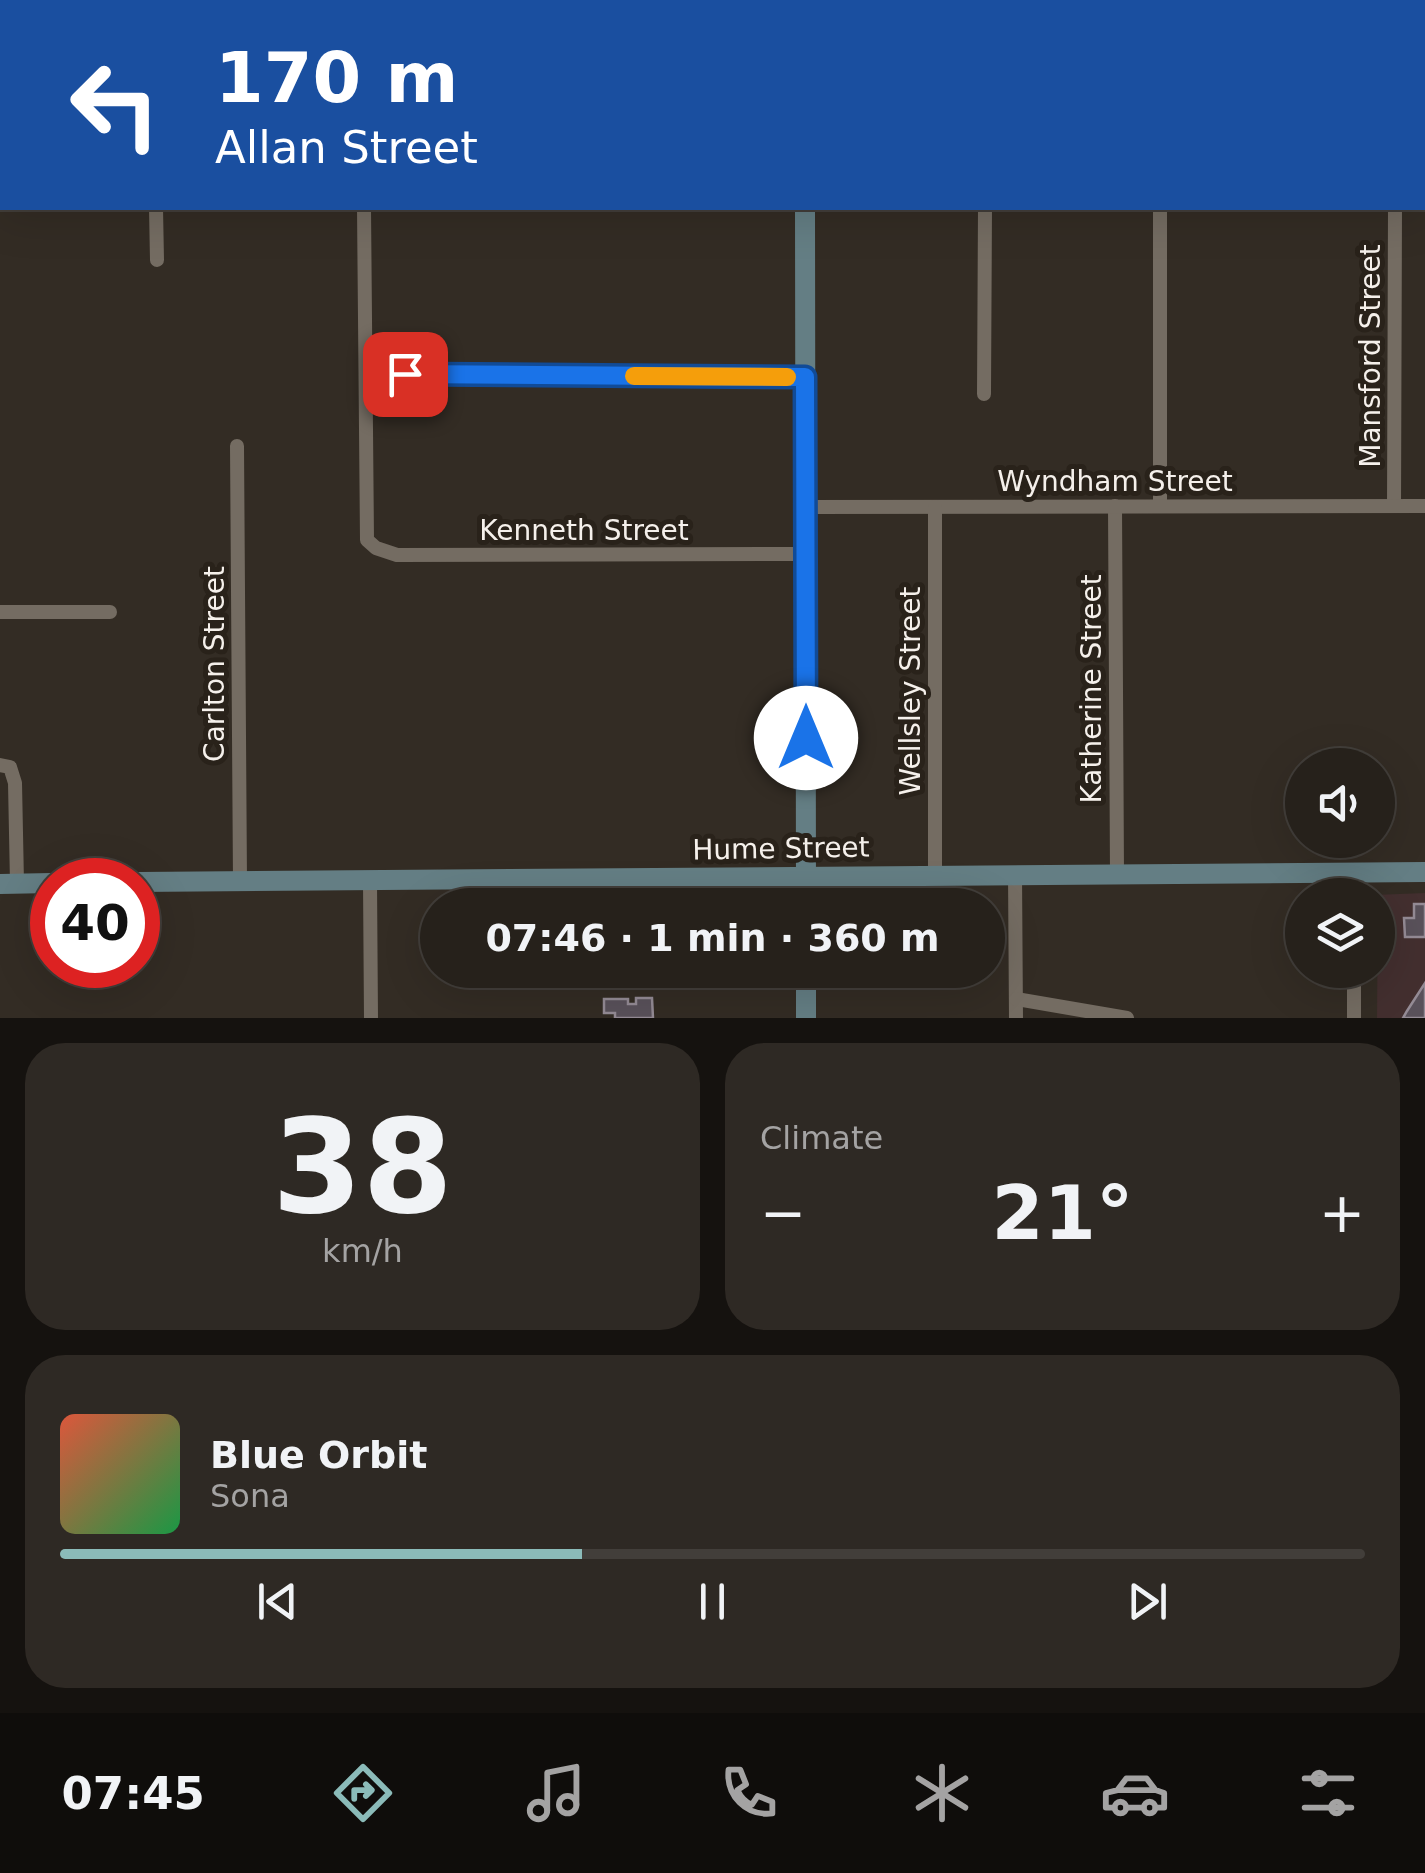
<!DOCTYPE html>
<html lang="en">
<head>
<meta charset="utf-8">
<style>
	:root { --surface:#26211b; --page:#2e2924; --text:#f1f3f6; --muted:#a4a3a3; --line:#423e3a; --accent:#8bbbb9 }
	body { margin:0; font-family:"DejaVu Sans",sans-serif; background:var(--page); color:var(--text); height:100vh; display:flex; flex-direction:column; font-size:38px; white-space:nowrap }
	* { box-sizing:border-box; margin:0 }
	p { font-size:32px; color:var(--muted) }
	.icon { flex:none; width:55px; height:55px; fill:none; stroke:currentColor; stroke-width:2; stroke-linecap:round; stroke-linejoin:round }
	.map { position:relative; height:1018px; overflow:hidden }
	.sheet { display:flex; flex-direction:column; gap:25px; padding:25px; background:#15120f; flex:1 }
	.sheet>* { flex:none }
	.banner { position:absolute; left:0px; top:0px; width:1425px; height:210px; box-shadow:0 10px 40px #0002,0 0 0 2px var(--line); background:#1a4fa0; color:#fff; overflow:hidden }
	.tools { position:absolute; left:1285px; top:748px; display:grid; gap:20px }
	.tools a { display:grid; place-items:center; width:110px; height:110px; border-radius:50%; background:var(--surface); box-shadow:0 10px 40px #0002,0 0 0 2px var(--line); font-size:50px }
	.speed { position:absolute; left:30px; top:858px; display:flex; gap:20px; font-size:50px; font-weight:700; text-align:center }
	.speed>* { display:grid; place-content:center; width:130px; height:130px; border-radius:50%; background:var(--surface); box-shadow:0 10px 40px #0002,0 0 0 2px var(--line); line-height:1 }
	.speed .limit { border:15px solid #d22; background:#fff; color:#111 }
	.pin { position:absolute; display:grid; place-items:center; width:85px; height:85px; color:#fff; margin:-42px; border-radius:20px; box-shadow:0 5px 15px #0006 }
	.me { position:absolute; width:110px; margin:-55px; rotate:0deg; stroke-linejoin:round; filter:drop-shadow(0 0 8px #0008) }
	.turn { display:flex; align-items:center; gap:35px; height:210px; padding:0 50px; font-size:45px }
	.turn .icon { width:130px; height:130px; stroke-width:2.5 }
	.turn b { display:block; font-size:70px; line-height:85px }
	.big { font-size:75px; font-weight:800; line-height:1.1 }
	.sheet .card { flex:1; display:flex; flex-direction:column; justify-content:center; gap:15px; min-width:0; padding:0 35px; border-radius:40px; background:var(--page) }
	.sheet .dial { align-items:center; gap:0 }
	.dial b { font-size:130px; line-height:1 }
	.song { display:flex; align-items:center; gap:30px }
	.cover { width:120px; height:120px; border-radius:15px; background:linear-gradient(135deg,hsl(10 70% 55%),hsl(140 70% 35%)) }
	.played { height:10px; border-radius:5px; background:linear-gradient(90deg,var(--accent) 40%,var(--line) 40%) }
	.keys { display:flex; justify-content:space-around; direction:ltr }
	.heat { display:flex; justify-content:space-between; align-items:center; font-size:55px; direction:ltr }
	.sheet .tiles { flex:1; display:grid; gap:25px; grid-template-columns:1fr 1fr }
	.card:last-child { grid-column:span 2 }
	.trip { position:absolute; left:420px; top:888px; width:585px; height:100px; border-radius:50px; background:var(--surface); box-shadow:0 10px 40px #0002,0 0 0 2px var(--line); font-weight:800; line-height:100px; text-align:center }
	.tabs { display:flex; height:160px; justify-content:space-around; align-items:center; background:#0f0d0b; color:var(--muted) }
	.tabs .icon { width:70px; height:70px }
	.tabs .active { color:var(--accent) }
	.tabs b { font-size:45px; color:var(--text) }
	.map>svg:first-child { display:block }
	.commercial { fill:#432f2f }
	.building { fill:#59515a; stroke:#948b95; stroke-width:2.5 }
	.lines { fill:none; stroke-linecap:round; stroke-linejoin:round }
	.street { stroke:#746c62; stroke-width:14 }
	.secondary { stroke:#647e84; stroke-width:20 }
	.route-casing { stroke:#114b97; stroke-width:25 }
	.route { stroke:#1a73e8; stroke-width:18 }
	.slow { stroke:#f59e0b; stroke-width:18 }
	.labels { text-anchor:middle; stroke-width:10; stroke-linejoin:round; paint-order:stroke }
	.street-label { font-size:28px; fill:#f5f0eb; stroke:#29221a }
</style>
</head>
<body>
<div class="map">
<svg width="1425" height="1018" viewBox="0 0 1425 1018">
	<rect width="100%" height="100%" fill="#332c24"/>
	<!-- commercial -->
	<polygon class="commercial" points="1425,893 1425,1018 1377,1018 1378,895 1373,895"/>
	<!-- building -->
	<g class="building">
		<polygon points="1414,904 1425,904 1425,937 1405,937 1404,918 1414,918"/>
		<polygon points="1425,983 1425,1018 1403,1018 1407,1011"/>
		<polygon points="636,998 652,998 653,1018 615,1018 615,1013 604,1013 604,999 628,999 628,1004 636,1004"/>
	</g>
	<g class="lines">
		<!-- street -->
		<g class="street">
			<polyline points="363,0 363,2"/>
			<polyline points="982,0 983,2"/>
			<polyline points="1159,0 1159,2"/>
			<polyline points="154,2 154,0"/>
			<polyline points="1396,2 1396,0"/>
			<polyline points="1422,159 1425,159"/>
			<polyline points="156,208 157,260"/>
			<polyline points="364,208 367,540 376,548 397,555 805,554"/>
			<polyline points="367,374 805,377"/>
			<polyline points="984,394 985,208"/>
			<polyline points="237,446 240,881"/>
			<polyline points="1160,505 1160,208"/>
			<polyline points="1115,506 1117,873"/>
			<polyline points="1394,506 1395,208"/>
			<polyline points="805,507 1425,506"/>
			<polyline points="935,507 935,874"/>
			<polyline points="0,612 110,612"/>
			<polyline points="0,765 10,767 15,783 17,883"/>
			<polyline points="1015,873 1016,1018"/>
			<polyline points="370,882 371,1018"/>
			<polyline points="1354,895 1354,873"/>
			<polyline points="1016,999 1127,1018"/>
			<polyline points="1354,1018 1354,970"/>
		</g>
		<!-- secondary -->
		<g class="secondary">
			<polyline points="805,0 805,2"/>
			<polyline points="805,208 806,905"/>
			<polyline points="138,882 1425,872"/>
			<polyline points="0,884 52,883"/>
			<polyline points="806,970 806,1018"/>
		</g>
	</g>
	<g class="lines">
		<defs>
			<polyline id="route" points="405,374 805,377 806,738"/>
		</defs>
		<!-- route casing -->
		<use href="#route" class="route-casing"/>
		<!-- route -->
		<use href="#route" class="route"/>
		<!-- slow -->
		<polyline class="slow" points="634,376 787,377"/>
	</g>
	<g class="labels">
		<!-- street labels -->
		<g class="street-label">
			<text transform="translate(1370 356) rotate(-90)" y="10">Mansford Street</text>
			<text x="1115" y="491">Wyndham Street</text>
			<text x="584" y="540">Kenneth Street</text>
			<text transform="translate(214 664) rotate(-90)" y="10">Carlton Street</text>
			<text transform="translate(1091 689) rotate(-90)" y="10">Katherine Street</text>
			<text transform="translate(910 691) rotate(-90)" y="10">Wellsley Street</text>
			<text transform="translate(781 848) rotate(-1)" y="10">Hume Street</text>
		</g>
	</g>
</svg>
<div class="tools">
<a><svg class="icon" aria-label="sound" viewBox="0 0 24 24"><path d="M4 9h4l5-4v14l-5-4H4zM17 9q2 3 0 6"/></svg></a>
<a><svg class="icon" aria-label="layers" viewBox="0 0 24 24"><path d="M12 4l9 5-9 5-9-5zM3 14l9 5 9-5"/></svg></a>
</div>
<div class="speed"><div class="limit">40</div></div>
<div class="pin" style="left:405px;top:374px;background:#d93025"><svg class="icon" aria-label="arrive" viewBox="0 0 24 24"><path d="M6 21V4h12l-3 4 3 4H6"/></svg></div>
<svg class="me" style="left:806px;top:738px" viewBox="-20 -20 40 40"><circle r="19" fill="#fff"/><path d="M0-13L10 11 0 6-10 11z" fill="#1a73e8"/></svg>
<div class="trip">07:46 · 1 min · 360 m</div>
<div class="banner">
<div class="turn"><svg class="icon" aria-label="left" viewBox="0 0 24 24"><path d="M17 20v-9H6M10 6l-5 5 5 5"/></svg><div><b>170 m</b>Allan Street</div></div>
</div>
</div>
<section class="sheet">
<div class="tiles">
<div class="card dial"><b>38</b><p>km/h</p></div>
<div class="card"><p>Climate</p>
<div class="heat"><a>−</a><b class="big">21°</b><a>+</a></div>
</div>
<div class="card">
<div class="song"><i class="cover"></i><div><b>Blue Orbit</b><p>Sona</p></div></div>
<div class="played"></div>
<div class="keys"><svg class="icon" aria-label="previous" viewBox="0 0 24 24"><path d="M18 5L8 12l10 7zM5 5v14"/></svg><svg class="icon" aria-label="pause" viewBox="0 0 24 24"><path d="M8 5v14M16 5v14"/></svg><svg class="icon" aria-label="next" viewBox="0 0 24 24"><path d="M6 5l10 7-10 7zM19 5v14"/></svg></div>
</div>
</div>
</section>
<nav class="tabs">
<b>07:45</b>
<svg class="icon active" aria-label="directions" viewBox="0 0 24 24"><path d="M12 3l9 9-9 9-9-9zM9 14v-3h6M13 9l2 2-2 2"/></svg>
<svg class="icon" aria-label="music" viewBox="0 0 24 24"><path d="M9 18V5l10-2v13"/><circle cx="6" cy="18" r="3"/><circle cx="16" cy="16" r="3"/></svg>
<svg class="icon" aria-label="phone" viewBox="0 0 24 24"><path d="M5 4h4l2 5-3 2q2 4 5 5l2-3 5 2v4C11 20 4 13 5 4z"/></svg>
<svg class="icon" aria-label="climate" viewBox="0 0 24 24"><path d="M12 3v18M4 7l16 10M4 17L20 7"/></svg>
<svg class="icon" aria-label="car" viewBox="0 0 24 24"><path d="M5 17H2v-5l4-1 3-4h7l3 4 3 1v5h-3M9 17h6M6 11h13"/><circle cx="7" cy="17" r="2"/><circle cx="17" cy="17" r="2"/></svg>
<svg class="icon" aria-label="filters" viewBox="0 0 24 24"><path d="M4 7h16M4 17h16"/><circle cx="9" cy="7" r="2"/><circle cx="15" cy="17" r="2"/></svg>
</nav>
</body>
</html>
